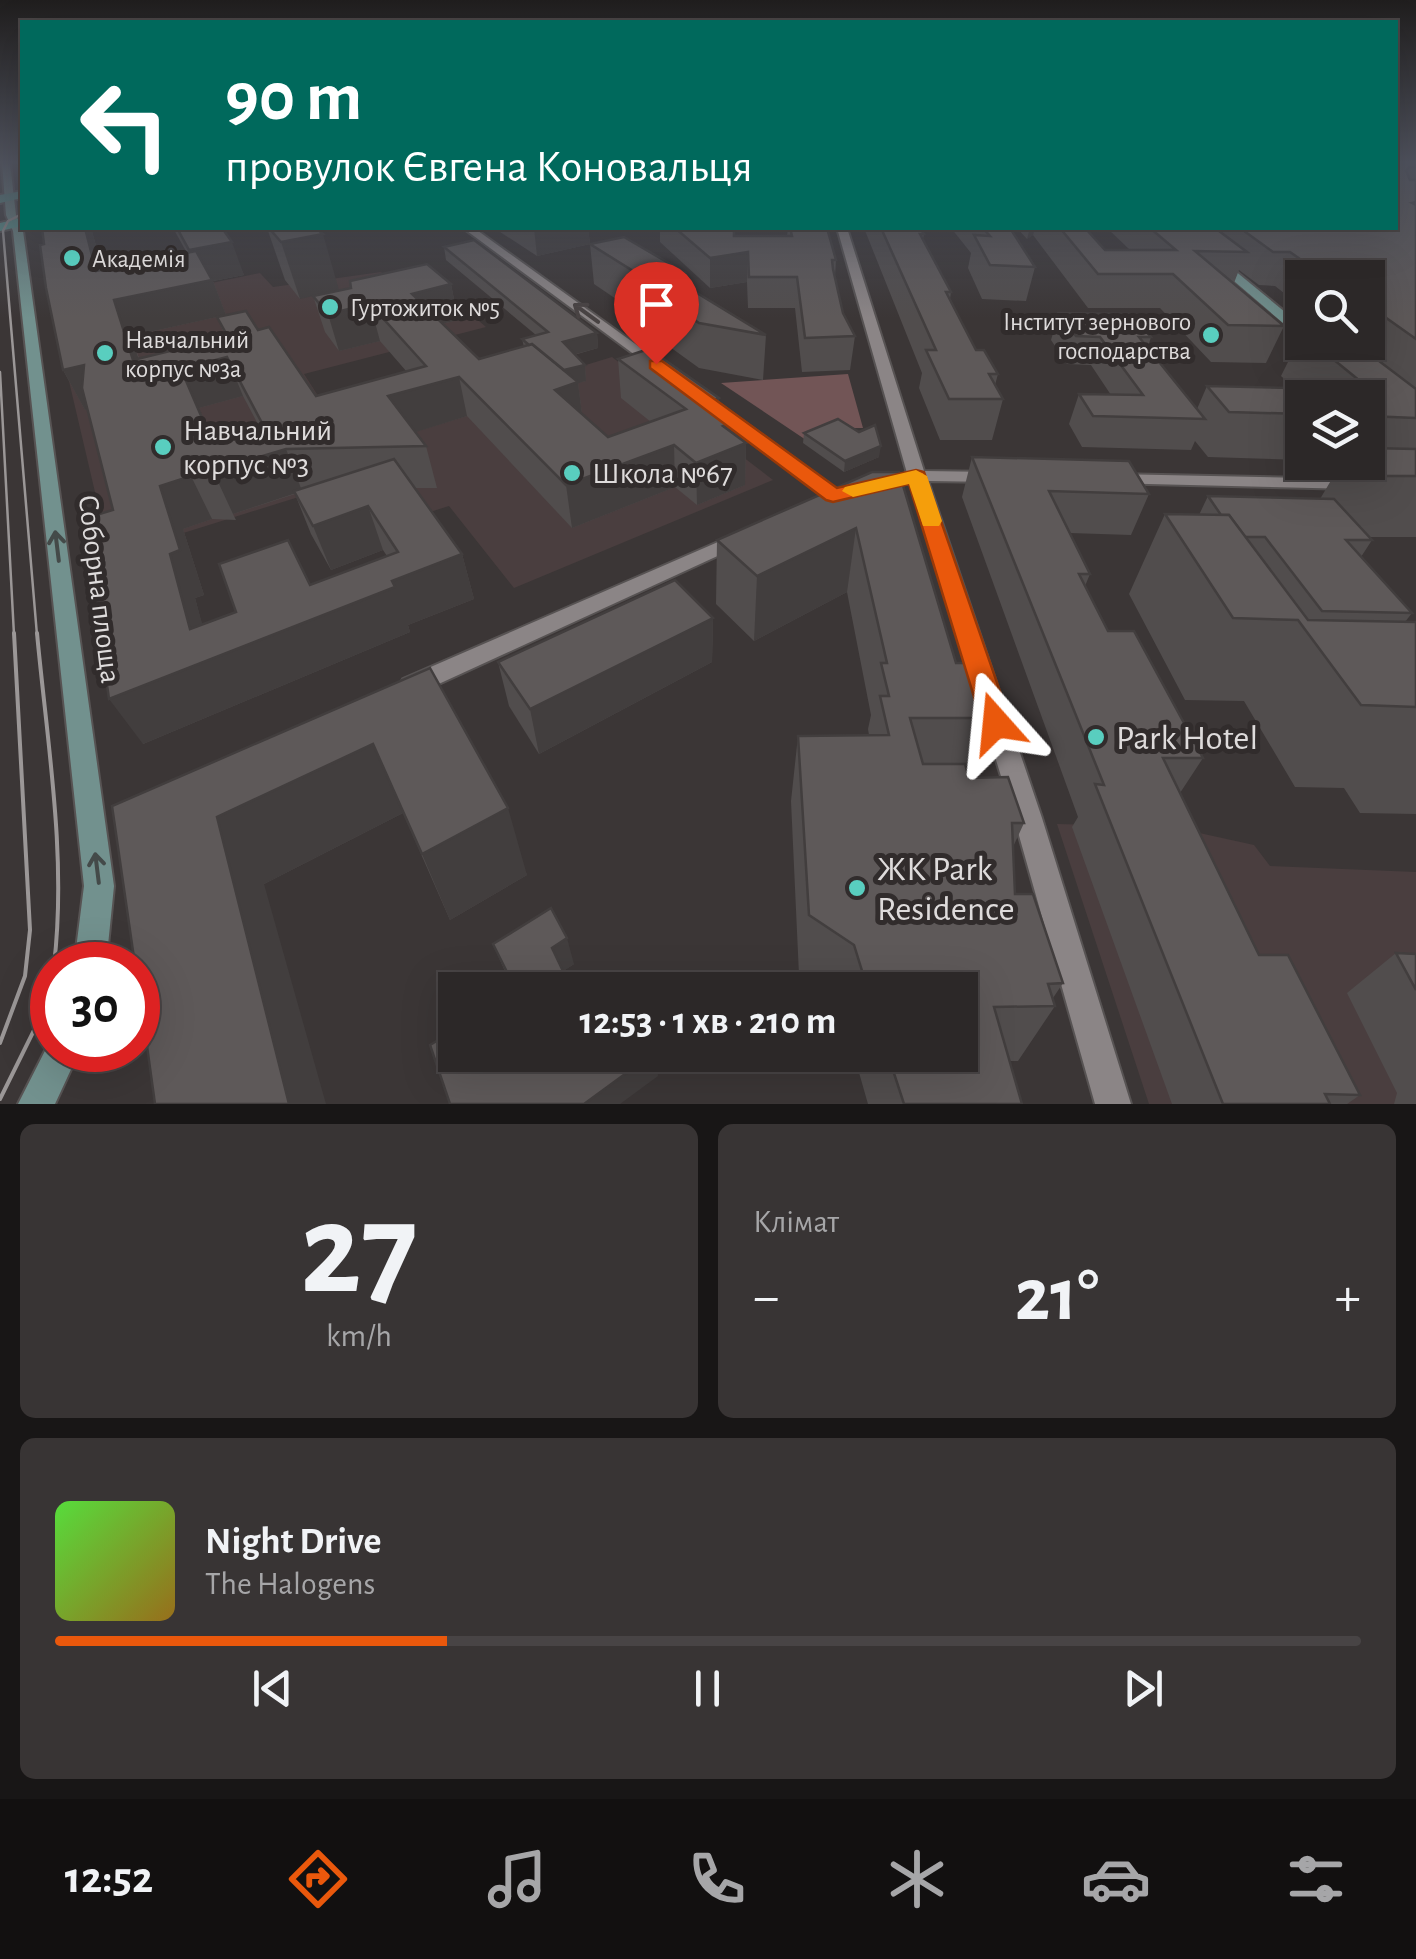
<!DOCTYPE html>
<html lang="uk">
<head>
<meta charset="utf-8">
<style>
	:root { --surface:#2c2828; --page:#383434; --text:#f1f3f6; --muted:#a6a6a8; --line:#484445; --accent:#ea580c }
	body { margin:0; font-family:"Alegreya Sans",sans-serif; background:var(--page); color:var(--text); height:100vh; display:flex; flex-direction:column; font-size:38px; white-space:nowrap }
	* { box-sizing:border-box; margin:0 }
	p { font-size:32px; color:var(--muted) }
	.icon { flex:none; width:55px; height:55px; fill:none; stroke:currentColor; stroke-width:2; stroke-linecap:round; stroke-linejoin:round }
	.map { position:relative; height:1104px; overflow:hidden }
	.drawer { display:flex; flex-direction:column; gap:20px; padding:20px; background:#181616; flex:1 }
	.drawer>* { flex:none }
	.hud { position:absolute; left:20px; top:20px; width:1378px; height:210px; border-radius:0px; box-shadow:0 10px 40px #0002,0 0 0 2px var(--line); background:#00695c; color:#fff; overflow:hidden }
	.tools { position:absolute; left:1285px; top:260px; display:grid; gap:20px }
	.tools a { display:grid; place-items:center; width:100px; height:100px; border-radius:0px; background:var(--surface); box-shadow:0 10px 40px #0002,0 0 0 2px var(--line); font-size:50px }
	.speed { position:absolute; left:30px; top:942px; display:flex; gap:20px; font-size:50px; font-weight:700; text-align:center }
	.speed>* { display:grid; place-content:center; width:130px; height:130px; border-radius:50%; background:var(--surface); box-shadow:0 10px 40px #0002,0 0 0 2px var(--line); line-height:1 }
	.speed .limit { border:15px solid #d22; background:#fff; color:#111 }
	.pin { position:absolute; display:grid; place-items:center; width:85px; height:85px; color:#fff; margin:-102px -42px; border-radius:50% 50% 50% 0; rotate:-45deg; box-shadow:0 0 10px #0007 }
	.pin .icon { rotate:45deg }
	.me { position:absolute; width:110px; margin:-55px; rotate:342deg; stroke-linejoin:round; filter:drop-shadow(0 0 8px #0008) }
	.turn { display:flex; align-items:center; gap:35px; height:210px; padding:0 40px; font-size:45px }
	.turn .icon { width:130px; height:130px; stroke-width:2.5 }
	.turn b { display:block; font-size:70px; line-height:85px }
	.big { font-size:75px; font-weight:700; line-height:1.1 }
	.drawer .card { flex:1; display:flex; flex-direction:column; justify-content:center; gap:15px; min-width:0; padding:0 35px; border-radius:15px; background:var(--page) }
	.drawer .dial { align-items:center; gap:0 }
	.dial b { font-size:130px; line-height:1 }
	.song { display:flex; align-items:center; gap:30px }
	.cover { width:120px; height:120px; border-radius:15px; background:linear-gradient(135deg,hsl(110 70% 55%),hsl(40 70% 35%)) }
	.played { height:10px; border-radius:5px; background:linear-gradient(90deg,var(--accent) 30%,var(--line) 30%) }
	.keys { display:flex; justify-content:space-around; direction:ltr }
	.heat { display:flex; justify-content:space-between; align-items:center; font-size:55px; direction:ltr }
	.drawer .tiles { flex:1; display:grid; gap:20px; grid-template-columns:1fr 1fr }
	.card:last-child { grid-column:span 2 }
	.trip { position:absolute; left:438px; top:972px; width:540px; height:100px; border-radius:0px; background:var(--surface); box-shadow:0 10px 40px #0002,0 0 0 2px var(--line); font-weight:700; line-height:100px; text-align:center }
	.tab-bar { display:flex; height:160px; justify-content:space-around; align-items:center; background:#121010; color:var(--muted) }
	.tab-bar .icon { width:70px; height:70px }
	.tab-bar .active { color:var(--accent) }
	.tab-bar b { font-size:45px; color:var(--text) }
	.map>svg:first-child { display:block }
	.built { fill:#4a3e3f }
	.green { fill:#725556 }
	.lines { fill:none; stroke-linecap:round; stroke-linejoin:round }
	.street-casing { stroke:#575353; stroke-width:4 }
	.secondary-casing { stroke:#575353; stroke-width:4 }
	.primary-casing { stroke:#575353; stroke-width:4 }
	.street { fill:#8b8586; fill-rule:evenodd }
	.secondary { fill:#72918e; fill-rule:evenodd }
	.primary { fill:#599d95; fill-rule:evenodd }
	.tram-far1 { stroke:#9b9797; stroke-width:2.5 }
	.tram { stroke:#9b9797; stroke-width:4 }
	.wall { fill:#514d4d; fill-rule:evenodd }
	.shaded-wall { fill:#423e3e }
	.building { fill:#5e5959; stroke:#423e3e; stroke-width:2.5; fill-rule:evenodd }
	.oneway { stroke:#484242 }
	.oneway2 { stroke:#444a49 }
	.route { fill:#ea580c; stroke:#983908; stroke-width:2.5 }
	.slow { fill:#f59e0b }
	.poi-dot { fill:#59cebf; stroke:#312c2c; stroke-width:4 }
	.labels { text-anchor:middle; stroke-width:10; stroke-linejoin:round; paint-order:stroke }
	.far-poi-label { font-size:25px; fill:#dedbdb; stroke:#312c2c; text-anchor:start }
	.poi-label { font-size:30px; fill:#dedbdb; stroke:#312c2c; text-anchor:start }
	.street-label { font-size:30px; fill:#dedbdb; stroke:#312c2c }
	.near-poi-label { font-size:35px; fill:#dedbdb; stroke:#312c2c; text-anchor:start }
</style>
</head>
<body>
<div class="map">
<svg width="1416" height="1104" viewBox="0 0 1416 1104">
	<rect width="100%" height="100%" fill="#3b3636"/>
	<!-- built -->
	<g class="built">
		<polygon points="381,272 388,279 422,272 486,327 304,374 369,475 110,556 57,330 124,315 120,302 260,273 273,287"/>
		<polygon points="612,357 773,480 514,588 449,506 414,517 382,475 415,417"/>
		<polygon points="1057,824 1172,827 1254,845 1270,866 1416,872 1416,1104 1149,1104"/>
	</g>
	<!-- green -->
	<polygon class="green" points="848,374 863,428 838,428 806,440 721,383"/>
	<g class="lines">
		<defs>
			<g id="street">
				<polygon points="463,228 474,228 666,366 654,369"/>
				<polygon points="837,228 847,228 924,471 994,472 1003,477 994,482 928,481 1042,818 1131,1104 1095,1104 1014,818 910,483 874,491 865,486 868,482 907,473"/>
				<polygon points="699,389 839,491 842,495 839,499 827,499 694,397 694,391"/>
				<polygon points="1113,474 1354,479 1363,484 1354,489 1107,483 1104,479 1107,475"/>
				<polygon points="741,532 748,534 751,538 748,542 419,693 411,695 403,693 399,686 403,679"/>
			</g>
			<g id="secondary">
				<polygon points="2,163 10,163 16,215 23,231 114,886 106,965 74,965 84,886 13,231 6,215"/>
				<polygon points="1172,228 1183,228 1302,326 1302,336 1297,335"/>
				<polygon points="52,1037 52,1050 80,1050 55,1104 18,1104"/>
			</g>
			<g id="primary">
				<polygon points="22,191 22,198 0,203 0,195"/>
				<polygon points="22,218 22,226 0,231 0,223"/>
			</g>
		</defs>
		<!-- street casing -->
		<use href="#street" class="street-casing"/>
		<!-- secondary casing -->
		<use href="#secondary" class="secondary-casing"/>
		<!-- primary casing -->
		<use href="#primary" class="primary-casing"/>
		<!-- street -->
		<use href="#street" class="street"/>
		<!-- secondary -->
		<use href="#secondary" class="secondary"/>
		<!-- primary -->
		<use href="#primary" class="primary"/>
		<!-- tram-far1 -->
		<g class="tram-far1">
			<polyline points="22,214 8,221 3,231 37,635"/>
			<polyline points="0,372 14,635"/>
		</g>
		<!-- tram -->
		<g class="tram">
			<path d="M37 633C47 742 67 856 54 965"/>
			<polyline points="0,1043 25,976 30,930 14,633"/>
			<polyline points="0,1099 44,1010 52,973"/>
		</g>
	</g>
	<!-- wall -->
	<g class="wall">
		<polygon points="1395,163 1416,163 1416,537 1368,537 1372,540 1361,557 1412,613 1405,622 1416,622 1416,814 1360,813 1344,788 1295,787 1244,701 1185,700 1129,594 1165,514 1199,515 1208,496 1320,499 1342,462 1368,462 1368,398 1302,398 1302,460 1208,457 1195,441 1191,450 1082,447 1069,424 1079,394 1111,395 1091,365 1067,364 1051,340 1059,313 1151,337 1148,347 1197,409 1207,386 1294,388 1281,376 1302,334 1302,342 1368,342 1368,278 1302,278 1302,307 1275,286 1259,285 1239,270 1234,283 1284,326 1266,363 1211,362 1160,308 1088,308 1033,235 1027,239 1017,228 1095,228 1085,228 1105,250 1130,250 1107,228 1395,228"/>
		<path d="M42 228H91L103 270 187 253 173 228H222L244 275 213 281 226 315 258 330 316 396 407 372 380 341 339 351 325 332 313 296 451 284 458 320 442 324 479 359 524 347 522 339 536 335 446 260 444 247 597 333 598 348 574 355 585 365 586 381 578 383 582 414 608 437 651 422 621 398 618 359 719 412 733 433 746 443 745 485 697 505 675 487 572 528 467 416 415 432 426 446 437 488H415L462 554 474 599 408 625 410 632 143 744 113 510 88 409 85 410 63 370ZM217 317 226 338 139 358 131 336ZM243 396 259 426 212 439 199 408ZM295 494 311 534 331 570 383 550 387 556 202 625 195 598 204 595 183 529 212 519 236 520 233 514Z"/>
		<polygon points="267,228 316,228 300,299 285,280"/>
		<polygon points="494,228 588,228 590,244 537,256"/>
		<polygon points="660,228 734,228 734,236 787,236 788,228 827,228 836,260 835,276 843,313 855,336 850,370 802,372 795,308 748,308 747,282 710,288 660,242"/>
		<polygon points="864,228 920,228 924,234 923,239 951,292 950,299 976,350 998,374 995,385 1003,399 992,440 940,440 919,388 922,373"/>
		<polygon points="951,228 1010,228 1035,267 1026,301 982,299 968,268 971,253"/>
		<polygon points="590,244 685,286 766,335 763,380 699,368 641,326 641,316 594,284"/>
		<polygon points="804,433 879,457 844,472 803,443"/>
		<polygon points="972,457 1149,494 1131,535 1070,533 1090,574 1085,586 1108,631 1203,758 1180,793 1259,955 1360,1095 1347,1104 1172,1104 1072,827 1078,817 962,497"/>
		<polygon points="872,472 956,663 993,718 971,778 1024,823 1013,847 1015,894 1063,983 1053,998 1055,1006 1018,1061 1010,1061 1022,1104 868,1104 854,1055 960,1055 960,990 821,990 799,975 791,801 798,736 869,735 868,729 871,715 847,592 754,641 716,604 717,540"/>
		<polygon points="713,618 712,662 539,754 509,706 498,662"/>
		<polygon points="430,668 527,875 450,920 403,813 264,884 138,981"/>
		<polygon points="493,944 574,964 563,971 572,990 513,990"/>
		<polygon points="1396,953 1416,954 1416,1104 1394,1104 1397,1093 1347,993"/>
	</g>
	<!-- shaded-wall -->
	<g class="shaded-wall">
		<polygon points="85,228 91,228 113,306 96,271"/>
		<polygon points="534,228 588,228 590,244 537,256"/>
		<polygon points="1030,228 1035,228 1033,235 1027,239"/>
		<polygon points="323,234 339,290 300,299 281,242"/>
		<polygon points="232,242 244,275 213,281 226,315 131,336 152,399 133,360 114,300 202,282 189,250"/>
		<polygon points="748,252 747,282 710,288 710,258"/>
		<polygon points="684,272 685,313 669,276"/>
		<polygon points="451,284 458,320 420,329 412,294"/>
		<polygon points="370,304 380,341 339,351 328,314"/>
		<polygon points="597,333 598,348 565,357 563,342"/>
		<polygon points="227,357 243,396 199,408 224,468 286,449 302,491 233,514 213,471 181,369"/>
		<polygon points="84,365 105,404 85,410 63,370"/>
		<polygon points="585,365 586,381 578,383 583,422 555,390 560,372"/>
		<polygon points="459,377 467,416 400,437 388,396"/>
		<polygon points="719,398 719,439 706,403"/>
		<polygon points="733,422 732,449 746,443 745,485 697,505 696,463 723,426"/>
		<polygon points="674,445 675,487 572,528 566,485"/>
		<polygon points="881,446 879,457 844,472 845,461"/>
		<polygon points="191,476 212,519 183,529 204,595 195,598 212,659 392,581 462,554 474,599 408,625 410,632 143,744 109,699 190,629 170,554 160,486"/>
		<polygon points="368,506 383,550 331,570 313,526"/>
		<polygon points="856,528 847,592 754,641 757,576"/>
		<polygon points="713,618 712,662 539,754 530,709"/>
		<polygon points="373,744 403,813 264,884 326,1104 289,1104 217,817"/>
		<polygon points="508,808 527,875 450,920 422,854"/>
		<polygon points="567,938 574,964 559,974 552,948"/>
		<polygon points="651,1055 656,1055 658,1076 620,1104 584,1104"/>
	</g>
	<!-- building -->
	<g class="building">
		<polygon points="1395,163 1416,163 1416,167 1409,167 1406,171 1410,180 1416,180 1416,202 1412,203 1416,205 1416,339 1368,305 1368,278 1327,278 1290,252 1273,252 1240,228 1395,228"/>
		<path d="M42 228H85L96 271 196 251 212 280 114 300 133 360 228 337 217 317 246 311 258 330 269 327 316 396 426 366 370 304 328 314 313 296 351 288 350 281 427 264 451 284 412 294 479 359 532 344 578 382 555 390 608 437 686 409 618 359 649 349 719 398 706 403 733 422 723 426 746 443 696 463 674 445 566 485 459 377 388 396 426 446 286 449 213 471 216 478 191 476 160 486 180 550 170 554 190 629 236 612 219 564 288 540 310 585 398 552 368 506 313 526 294 491 394 459 462 554 392 581 395 587 109 699 83 519 113 510 82 388 84 365 63 370 46 288 40 245 44 244ZM227 357 263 425 211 439 181 369Z"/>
		<polygon points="177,228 222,228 232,242 189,250"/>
		<polygon points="269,228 316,228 323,234 281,242"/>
		<polygon points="675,228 734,228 734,236 792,236 790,228 827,228 836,260 832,260 833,269 843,313 855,336 805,338 797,277 749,277 748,252 710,258"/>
		<polygon points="881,228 920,228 924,234 920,234 951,292 946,292 976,350 984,350 998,374 989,374 1003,399 949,399 926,350 936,350"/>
		<polygon points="983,228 1010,228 1035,267 990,265 974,235 990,236"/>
		<polygon points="1060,228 1085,228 1105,250 1176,250 1150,228 1215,228 1247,252 1195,251 1284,326 1228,325 1173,274 1098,274"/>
		<polygon points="624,237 684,272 669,276 766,335 699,323 639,283 649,281 590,244"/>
		<polygon points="474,240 597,333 563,342 585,365 564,370 532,344 529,345 522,339 548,332 444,247"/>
		<polygon points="1059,313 1131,314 1151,337 1139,337 1205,419 1093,416 1079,394 1143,395 1100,337 1076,336"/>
		<polygon points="1312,342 1354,342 1416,389 1416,418 1368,416 1368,398 1302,398 1302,414 1229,412 1207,386 1371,390"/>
		<polygon points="838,419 859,432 875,425 881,446 845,461 804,433"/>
		<polygon points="1368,448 1416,449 1416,476 1381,476 1366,462"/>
		<polygon points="972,457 1129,461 1149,494 1049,491 1090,574 1079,574 1108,631 1134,631 1203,758 1163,758 1259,955 1288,955 1360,1095 1325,1094 1330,1104 1223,1104 1095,784 1104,785"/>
		<polygon points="872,472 899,472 956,663 974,663 993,718 910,718 923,764 965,764 969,778 1008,777 1024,823 1012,823 1015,894 1033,894 1063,983 1048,984 1055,1006 994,1007 1022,1104 904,1104 888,1055 960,1055 960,990 868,990 854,945 809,915 798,736 889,735 880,696 889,696 881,663 887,663 856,528 757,576 717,540"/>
		<polygon points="1208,496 1334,499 1372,540 1346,540 1412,613 1322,611 1265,537 1245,537 1229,515 1221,515"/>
		<polygon points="1165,514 1229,515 1308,620 1416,622 1416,707 1361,705 1298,620 1233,618"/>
		<polygon points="675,580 713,618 530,709 498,662"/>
		<polygon points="430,668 508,808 422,854 373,744 217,817 289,1104 155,1104 138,981 138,965 135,965 112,806"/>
		<polygon points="551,908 567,938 552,948 572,990 516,990 493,944"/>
		<polygon points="1396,953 1416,954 1416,990"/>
		<polygon points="455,1030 455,1055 651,1055 584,1104 450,1104 430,1045"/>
	</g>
	<!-- one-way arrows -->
	<defs><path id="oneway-shaft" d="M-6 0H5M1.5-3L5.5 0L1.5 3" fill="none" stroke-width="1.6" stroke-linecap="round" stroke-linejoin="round" transform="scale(2.5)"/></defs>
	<use class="oneway" href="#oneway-shaft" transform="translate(586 313) rotate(-144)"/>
	<g class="oneway2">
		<use href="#oneway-shaft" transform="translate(57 546) rotate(-97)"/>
		<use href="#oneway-shaft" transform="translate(97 868) rotate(-97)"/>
	</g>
	<!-- sky -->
	<linearGradient id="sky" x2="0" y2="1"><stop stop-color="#201e1e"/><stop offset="0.51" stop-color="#4f525d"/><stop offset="1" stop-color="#4f525d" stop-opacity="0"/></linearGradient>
	<rect width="1416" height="318" fill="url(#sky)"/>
	<!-- route -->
	<polygon class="route" points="650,361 662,361 837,488 916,470 924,472 1011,723 1007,731 996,734 986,731 982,723 909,484 833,502 826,500 650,368"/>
	<!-- slow -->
	<polygon class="slow" points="916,470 927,476 942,521 939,526 923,526 909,484 853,497 842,491 845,487"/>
	<!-- markers -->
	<g class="poi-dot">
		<circle cx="72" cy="258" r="10"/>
		<circle cx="330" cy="307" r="10"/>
		<circle cx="1211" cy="335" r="10"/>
		<circle cx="105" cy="353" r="10"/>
		<circle cx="163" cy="447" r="10"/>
		<circle cx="572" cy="473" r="10"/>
		<circle cx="1096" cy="737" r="10"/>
		<circle cx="857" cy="888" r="10"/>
	</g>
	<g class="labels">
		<!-- far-poi labels -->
		<g class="far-poi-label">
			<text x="92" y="267">Академія</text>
			<text x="350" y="316">Гуртожиток №5</text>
			<text x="1191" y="330" text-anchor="end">Інститут зернового<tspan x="1191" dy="29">господарства</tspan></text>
			<text x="125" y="348">Навчальний<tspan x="125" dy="29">корпус №3а</tspan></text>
		</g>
		<!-- poi labels -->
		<g class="poi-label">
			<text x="183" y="440">Навчальний<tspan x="183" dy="34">корпус №3</tspan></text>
			<text x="592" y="483">Школа №67</text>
		</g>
		<!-- street labels -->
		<g class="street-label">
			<text transform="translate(100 589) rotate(83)" y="10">Соборна площа</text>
		</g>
		<!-- near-poi labels -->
		<g class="near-poi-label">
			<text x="1116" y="749">Park Hotel</text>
			<text x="877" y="880">ЖК Park<tspan x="877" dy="40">Residence</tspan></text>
		</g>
	</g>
</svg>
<div class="tools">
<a><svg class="icon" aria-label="search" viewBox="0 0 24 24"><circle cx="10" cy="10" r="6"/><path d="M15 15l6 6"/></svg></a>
<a><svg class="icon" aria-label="layers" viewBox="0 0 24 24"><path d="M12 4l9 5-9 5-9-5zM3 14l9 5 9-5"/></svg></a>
</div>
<div class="speed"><div class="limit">30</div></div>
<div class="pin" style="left:656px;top:364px;background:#d93025"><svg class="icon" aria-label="arrive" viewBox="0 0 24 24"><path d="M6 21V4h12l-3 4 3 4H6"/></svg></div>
<svg class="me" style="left:996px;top:723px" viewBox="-20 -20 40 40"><path d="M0-17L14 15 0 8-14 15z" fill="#ea580c" stroke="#fff" stroke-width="4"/></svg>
<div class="trip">12:53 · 1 хв · 210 m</div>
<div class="hud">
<div class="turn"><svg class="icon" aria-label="left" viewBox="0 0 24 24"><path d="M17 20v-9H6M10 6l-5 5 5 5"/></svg><div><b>90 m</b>провулок Євгена Коновальця</div></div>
</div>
</div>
<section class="drawer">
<div class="tiles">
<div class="card dial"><b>27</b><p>km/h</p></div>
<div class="card"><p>Клімат</p>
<div class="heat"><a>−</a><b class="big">21°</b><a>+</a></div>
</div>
<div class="card">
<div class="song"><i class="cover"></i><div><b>Night Drive</b><p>The Halogens</p></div></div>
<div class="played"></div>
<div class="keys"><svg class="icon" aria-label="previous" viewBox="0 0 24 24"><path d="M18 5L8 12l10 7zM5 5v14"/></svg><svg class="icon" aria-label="pause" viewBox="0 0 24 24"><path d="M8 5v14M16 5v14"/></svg><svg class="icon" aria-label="next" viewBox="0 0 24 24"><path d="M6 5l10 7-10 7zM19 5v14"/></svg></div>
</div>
</div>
</section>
<nav class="tab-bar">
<b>12:52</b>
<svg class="icon active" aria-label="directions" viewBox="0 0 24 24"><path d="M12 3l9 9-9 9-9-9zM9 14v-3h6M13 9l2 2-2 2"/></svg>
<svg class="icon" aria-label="music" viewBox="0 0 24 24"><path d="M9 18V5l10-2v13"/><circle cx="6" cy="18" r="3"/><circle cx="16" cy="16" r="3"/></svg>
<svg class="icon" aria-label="phone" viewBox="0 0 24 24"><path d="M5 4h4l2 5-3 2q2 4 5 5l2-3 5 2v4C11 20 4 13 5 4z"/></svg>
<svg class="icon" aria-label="climate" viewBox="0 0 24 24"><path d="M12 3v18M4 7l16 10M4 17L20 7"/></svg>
<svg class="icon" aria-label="car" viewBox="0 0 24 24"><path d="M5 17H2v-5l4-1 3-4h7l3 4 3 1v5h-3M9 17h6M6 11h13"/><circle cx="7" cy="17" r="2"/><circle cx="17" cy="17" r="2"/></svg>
<svg class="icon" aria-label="filters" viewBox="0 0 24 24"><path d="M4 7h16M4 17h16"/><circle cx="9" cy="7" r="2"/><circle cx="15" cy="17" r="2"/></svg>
</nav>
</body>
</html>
